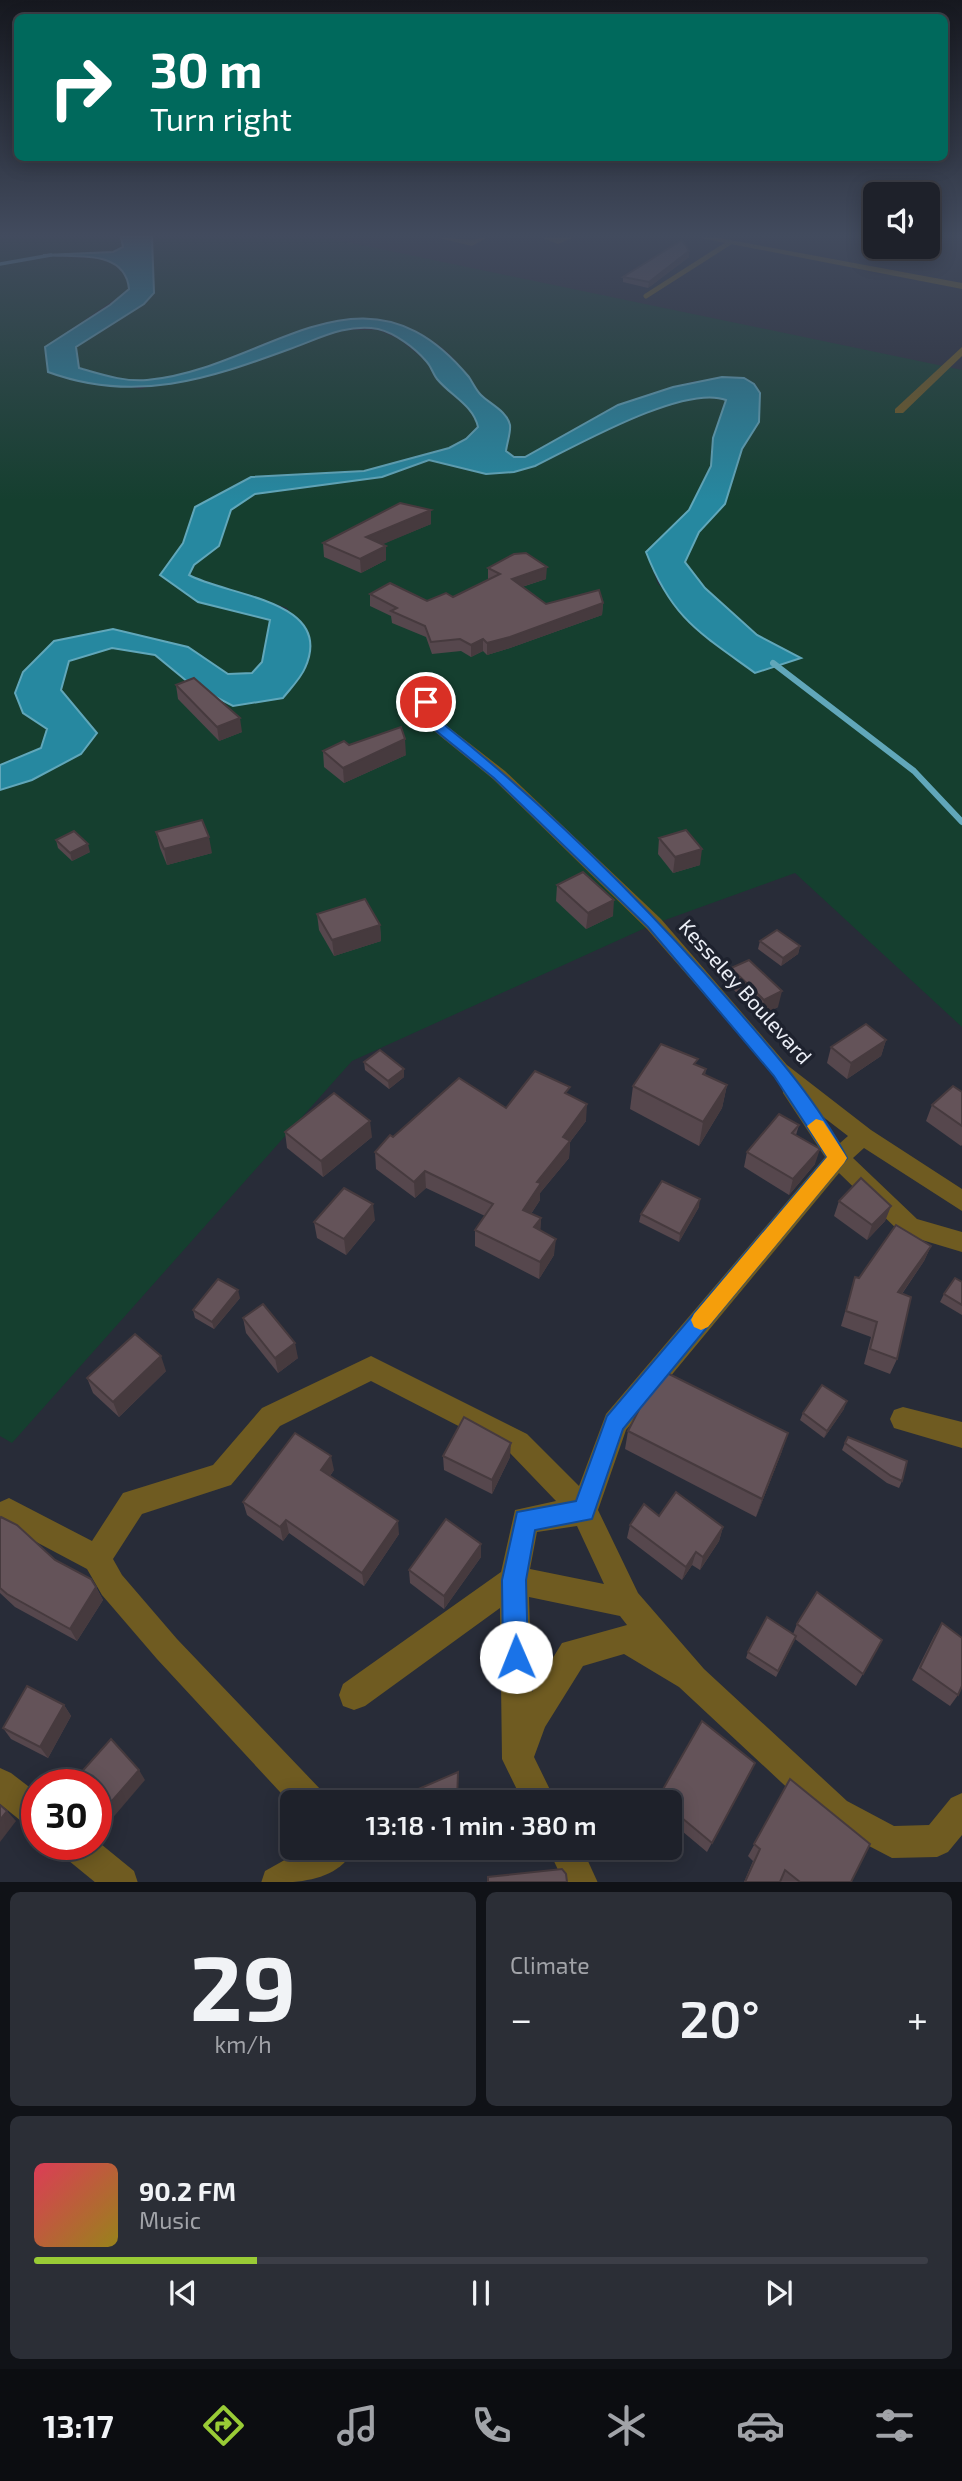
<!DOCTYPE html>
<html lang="en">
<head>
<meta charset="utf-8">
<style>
	:root { --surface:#1e212a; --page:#2b2e36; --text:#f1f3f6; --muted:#a1a3a8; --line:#3c3e47; --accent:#99cb36 }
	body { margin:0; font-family:"Exo 2",sans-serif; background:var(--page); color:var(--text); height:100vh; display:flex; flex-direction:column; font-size:26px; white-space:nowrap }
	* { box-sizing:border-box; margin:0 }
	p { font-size:23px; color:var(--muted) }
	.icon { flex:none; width:38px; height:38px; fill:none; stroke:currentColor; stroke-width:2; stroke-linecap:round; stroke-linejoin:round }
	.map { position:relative; height:1882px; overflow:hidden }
	.sheet { display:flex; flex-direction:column; gap:10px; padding:10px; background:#101217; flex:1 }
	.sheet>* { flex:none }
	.hud { position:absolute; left:14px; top:14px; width:934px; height:147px; border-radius:10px; box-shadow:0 4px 18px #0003,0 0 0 2px var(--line); background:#00695c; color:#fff; overflow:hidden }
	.fabs { position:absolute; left:863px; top:182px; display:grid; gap:14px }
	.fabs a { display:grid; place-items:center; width:77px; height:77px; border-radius:10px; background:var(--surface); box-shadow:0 4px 18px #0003,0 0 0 2px var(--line); font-size:35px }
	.speed { position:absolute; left:21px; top:1769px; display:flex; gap:14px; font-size:35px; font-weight:700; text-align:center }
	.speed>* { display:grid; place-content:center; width:91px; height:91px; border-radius:50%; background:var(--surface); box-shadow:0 4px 18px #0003,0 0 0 2px var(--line); line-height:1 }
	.speed .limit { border:10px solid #d22; background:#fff; color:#111 }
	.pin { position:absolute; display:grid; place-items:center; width:60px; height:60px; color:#fff; margin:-30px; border:4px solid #fff; border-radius:50%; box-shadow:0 2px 7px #0007 }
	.me { position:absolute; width:77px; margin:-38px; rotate:359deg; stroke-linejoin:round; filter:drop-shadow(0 0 5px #0008) }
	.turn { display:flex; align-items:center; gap:24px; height:147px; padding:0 21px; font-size:32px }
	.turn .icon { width:91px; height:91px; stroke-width:2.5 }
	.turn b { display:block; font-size:49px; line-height:60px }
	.big { font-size:52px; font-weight:600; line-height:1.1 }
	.sheet .tile { flex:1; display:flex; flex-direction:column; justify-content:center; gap:10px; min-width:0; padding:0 24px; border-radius:10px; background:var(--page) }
	.sheet .dial { align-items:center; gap:0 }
	.dial b { font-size:91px; line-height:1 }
	.song { display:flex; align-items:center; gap:21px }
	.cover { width:84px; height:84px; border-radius:10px; background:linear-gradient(135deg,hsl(350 70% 55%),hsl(50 70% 35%)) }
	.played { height:7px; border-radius:4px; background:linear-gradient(90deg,var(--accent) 25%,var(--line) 25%) }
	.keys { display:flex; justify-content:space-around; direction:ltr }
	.heat { display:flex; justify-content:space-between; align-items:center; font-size:38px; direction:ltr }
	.sheet .tiles { flex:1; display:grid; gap:10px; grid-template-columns:1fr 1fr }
	.tile:last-child { grid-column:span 2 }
	.trip { position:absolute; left:280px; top:1790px; width:402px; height:70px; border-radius:10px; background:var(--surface); box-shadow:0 4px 18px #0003,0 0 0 2px var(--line); font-weight:600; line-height:70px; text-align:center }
	.tab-bar { display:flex; height:112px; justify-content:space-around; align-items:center; background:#0c0d11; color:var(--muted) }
	.tab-bar .icon { width:49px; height:49px }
	.tab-bar .on { color:var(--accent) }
	.tab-bar b { font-size:32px; color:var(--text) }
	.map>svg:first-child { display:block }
	.green { fill:#153f2f }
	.water { fill:#2688a0; stroke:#61a7ba; stroke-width:2 }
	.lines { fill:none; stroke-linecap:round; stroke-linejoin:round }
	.stream-far1 { stroke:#61a7ba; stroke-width:3.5 }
	.stream { stroke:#61a7ba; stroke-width:6 }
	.service { stroke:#6f5b21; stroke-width:5 }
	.minor { fill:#6f5b21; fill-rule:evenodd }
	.wall { fill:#56474d }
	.shaded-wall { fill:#463a3e }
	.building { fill:#645359; stroke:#463a3e; stroke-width:2 }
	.route { fill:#1a73e8; stroke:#114b97; stroke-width:2 }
	.slow { fill:#f59e0b }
	.labels { text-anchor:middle; stroke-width:7; stroke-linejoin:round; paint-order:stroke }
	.street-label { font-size:21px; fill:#ebeef6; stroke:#1e222e }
</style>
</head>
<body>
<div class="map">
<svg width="962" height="1883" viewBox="0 0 962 1883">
	<rect width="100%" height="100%" fill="#282c38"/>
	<!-- green -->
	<g class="green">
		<path d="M0 237H121L123 247 113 252 49 255C79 262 125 247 130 289L45 347 48 371 68 379 141 389 311 341 339 330H378L399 339 427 362 437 379 475 415 478 427 466 439 449 448 364 471 251 477 195 507 183 543 161 576 239 610 270 620 263 662 252 673 228 674 188 647 55 641 23 713 47 729 41 748 0 765Z"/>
		<path d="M152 237H323L962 370V1027L795 873 654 924 352 1061 12 1443 0 1436V790L32 780 69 661 112 648 155 655 189 683 283 698 305 668 310 651 287 608 188 575 194 565 219 546 231 510 255 494 382 477 429 460 486 474 610 429 661 407 703 396 715 395 726 399 713 438 711 466 689 510 646 552 658 584 755 673 800 658 757 635 705 588 684 562 699 532 725 504 742 449 759 422 760 393 695 381 673 387 618 405 525 457H514L506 451 510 427C501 415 486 402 478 392 468 376 456 358 441 347 341 273 248 371 147 380 123 382 101 374 78 368L76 347 144 304 154 293Z"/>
	</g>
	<!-- water -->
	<path class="water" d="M121 237H152L154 293 144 304 76 347 79 368C101 374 123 382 147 380 268 369 363 249 469 377 473 383 476 390 481 395 490 404 507 411 510 425 511 432 507 443 506 451L514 457H525L618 405 673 387 722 377 744 378 754 384 760 393 759 422 742 449 725 504 699 532 685 562 705 588 757 635 801 658 755 673C700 633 672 619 646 552L689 510 711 466 713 438 726 400C684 384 576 446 535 466L514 472 486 474 429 460 382 477 255 494 231 510 219 546 194 565 189 575C227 596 336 600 305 668 301 678 290 689 283 698L233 706 189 683 155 655 112 648 69 661 61 690 97 733 81 754 32 780 0 790V765L41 748 47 729 23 713 15 693 23 672 54 641 113 629 188 647 228 674 252 673 262 662 270 620 198 602 160 575 183 543 195 507 251 477 364 471 449 448 466 439 478 427C473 405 451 396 437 379 433 374 431 366 426 361 415 348 395 333 378 329 347 323 318 339 290 349 208 379 135 404 48 372L45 347 110 305 129 289C125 248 74 258 43 255L113 252 123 247Z"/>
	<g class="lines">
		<!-- stream-far1 -->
		<polyline class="stream-far1" points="0,264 51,255"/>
		<!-- stream -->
		<polyline class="stream" points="773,663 914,771 962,822"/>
		<!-- service -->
		<polyline class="service" points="646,296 729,243"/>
		<!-- minor -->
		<g class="minor">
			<polygon points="435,237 471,240 488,237 472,246"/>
			<polygon points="540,237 574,237 558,244"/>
			<polygon points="695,237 714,237 962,283 962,289"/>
			<polygon points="962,347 962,356 903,413 895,413 895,409"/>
			<path d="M426 697 434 702 442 722 505 771 661 919 787 1065 871 1130 962 1189V1211L864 1148 853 1158 917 1219 962 1232V1252L902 1234 839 1173 626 1430 598 1510 638 1593 704 1669 847 1801 894 1826 929 1825 951 1798 962 1793V1835L948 1852 937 1857 892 1858 825 1823 679 1687 624 1654 583 1666 545 1727 534 1757 556 1802H523L502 1759 500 1608 365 1706 354 1710 343 1706 339 1695 343 1684 501 1572 515 1510 556 1501 509 1452 371 1381 280 1426 231 1485 142 1514 113 1559 122 1575 177 1639 322 1791 327 1802H292V1805L157 1659 102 1595 87 1569 8 1527 0 1530V1502L9 1498 92 1541 123 1493 213 1465 262 1408 371 1356 527 1434 579 1486 606 1414 825 1157 783 1093 782 1084 647 929 493 779 429 727 418 702ZM822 1116 848 1136 840 1143ZM577 1526 604 1584 530 1569 537 1532ZM529 1597 620 1616 627 1625 562 1643 532 1692Z"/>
			<polygon points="903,1407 962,1422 962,1448 894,1428 890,1419 894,1410"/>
			<polygon points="0,1768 11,1773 37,1793 37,1830 26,1825 0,1804"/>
			<polygon points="96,1840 134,1871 138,1883 96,1883 63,1856 59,1844 96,1844"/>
			<path d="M306 1848H354C339 1883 293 1883 261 1883L265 1871Z"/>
			<polygon points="548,1848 582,1848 598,1883 564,1883"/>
		</g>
	</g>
	<!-- wall -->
	<g class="wall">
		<polygon points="689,251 689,257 648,288 623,282 623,277"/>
		<polygon points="431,510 431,524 382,544 386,560 361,573 324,557 323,543"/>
		<polygon points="488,568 546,579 522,587 546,604 603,603 602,615 510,648 487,655 483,651 471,657 461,651 432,654 426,637 392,623 391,616 370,606 370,594 427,601 453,597 488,580"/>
		<polygon points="176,685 242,732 219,741 178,699"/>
		<polygon points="349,745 406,755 344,783 324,767 323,751"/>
		<polygon points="156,832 212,853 167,865 160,848"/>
		<polygon points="659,838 700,865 673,873 658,854"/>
		<polygon points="56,840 90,852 72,861 58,848"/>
		<polygon points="557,885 613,916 586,929 556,901"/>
		<polygon points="317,914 380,925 381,941 334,956 319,930"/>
		<polygon points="760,941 800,946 798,954 781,966 758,949"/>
		<polygon points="731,968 778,1007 760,1016 728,984"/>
		<polygon points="886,1040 881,1056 847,1079 827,1063 831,1047"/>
		<polygon points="364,1062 404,1077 389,1089 365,1070"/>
		<polygon points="697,1066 706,1069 705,1075 727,1085 722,1108 699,1146 630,1109 633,1086"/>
		<polygon points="962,1092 962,1145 961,1146 926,1121 932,1105"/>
		<polygon points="569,1095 586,1121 570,1142 569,1158 540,1193 540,1200 531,1214 541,1218 540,1231 554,1255 539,1279 475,1246 475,1230 485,1216 426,1188 415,1198 376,1169 375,1152 393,1137"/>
		<polygon points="799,1125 796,1135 815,1164 789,1195 744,1167 747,1152"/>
		<polygon points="285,1132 372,1137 323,1177 287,1148"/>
		<polygon points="839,1201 891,1206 885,1221 867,1240 834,1216"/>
		<polygon points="699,1207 679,1242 639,1222 641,1214"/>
		<polygon points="375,1220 346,1255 317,1238 314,1222"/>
		<polygon points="931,1246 924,1261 902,1294 897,1359 890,1374 864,1364 871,1337 841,1326 855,1277 859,1278"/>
		<polygon points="962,1282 962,1315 940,1302 944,1294"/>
		<polygon points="240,1298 214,1329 195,1318 193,1310"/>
		<polygon points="243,1318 298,1358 278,1373 246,1333"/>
		<polygon points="166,1371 119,1417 93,1393 87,1378"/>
		<polygon points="844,1409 824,1438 800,1420 803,1413"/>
		<polygon points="628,1431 782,1451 756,1517 625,1449"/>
		<polygon points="845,1443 902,1481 899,1488 887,1483 842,1450"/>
		<polygon points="443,1456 510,1457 492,1494 444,1470"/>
		<polygon points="334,1470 330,1476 399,1534 364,1586 289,1533 283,1541 247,1515 243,1502"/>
		<polygon points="659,1516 723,1527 719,1541 700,1570 692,1565 682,1580 627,1538 630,1525"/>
		<polygon points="0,1518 55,1560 96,1587 103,1600 77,1641 15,1607 0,1593"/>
		<polygon points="481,1557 444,1609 410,1583 409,1570"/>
		<polygon points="942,1623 958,1695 950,1706 912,1680 934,1636"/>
		<polygon points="797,1624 882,1640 856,1686 795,1639 776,1677 746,1658 748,1652 793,1634"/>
		<polygon points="64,1705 71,1716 48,1758 11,1739 3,1728"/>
		<polygon points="755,1763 707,1852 670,1821 670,1802 656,1802 658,1798"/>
		<polygon points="790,1779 851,1882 744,1882 753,1861 748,1856"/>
	</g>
	<!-- shaded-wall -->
	<g class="shaded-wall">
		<polygon points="689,251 689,257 648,288 649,282"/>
		<polygon points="431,510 431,524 367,551 366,537"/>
		<polygon points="386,546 386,560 361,573 360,559"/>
		<polygon points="547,567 546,579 512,590 512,579"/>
		<polygon points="603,603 602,615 510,648 487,655 487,643"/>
		<polygon points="483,639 483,651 471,657 471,645"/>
		<polygon points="240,718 242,732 219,741 217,727"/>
		<polygon points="405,739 406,755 344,783 343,768"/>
		<polygon points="209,837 212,853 167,865 164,849"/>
		<polygon points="88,844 90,852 72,861 70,853"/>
		<polygon points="702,849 700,865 673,873 675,857"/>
		<polygon points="614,900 613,916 586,929 588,913"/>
		<polygon points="380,925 381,941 334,956 332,940"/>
		<polygon points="800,946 798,954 781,966 783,958"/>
		<polygon points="782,991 778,1007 760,1016 764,1000"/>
		<polygon points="886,1040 881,1056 847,1079 851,1063"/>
		<polygon points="404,1069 404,1077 389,1089 388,1081"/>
		<polygon points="727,1085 722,1108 699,1146 703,1122"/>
		<polygon points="587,1104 586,1121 570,1142 569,1158 540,1193 540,1200 523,1226 523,1210 537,1182 563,1137"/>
		<polygon points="370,1121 372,1137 323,1177 321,1161"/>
		<polygon points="820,1149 815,1164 789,1195 793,1179"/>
		<polygon points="425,1171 426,1188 415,1198 414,1182"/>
		<polygon points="700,1199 699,1207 679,1242 680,1234"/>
		<polygon points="373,1204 375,1220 346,1255 344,1239"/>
		<polygon points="891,1206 885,1221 867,1240 872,1225"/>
		<polygon points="541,1218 540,1235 534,1227"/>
		<polygon points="556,1239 554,1255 539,1279 540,1262"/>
		<polygon points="931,1246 924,1261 892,1308 898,1292"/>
		<polygon points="238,1290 240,1298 214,1329 212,1322"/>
		<polygon points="295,1343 298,1358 278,1373 275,1358"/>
		<polygon points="161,1356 166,1371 119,1417 113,1402"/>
		<polygon points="847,1401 844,1409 824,1438 827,1431"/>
		<polygon points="788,1433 782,1451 756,1517 762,1499"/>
		<polygon points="511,1443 510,1457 492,1494 492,1480"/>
		<polygon points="331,1456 334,1470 324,1484 321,1470"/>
		<polygon points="286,1520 289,1533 283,1541 280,1527"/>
		<polygon points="398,1521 399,1534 364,1586 362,1573"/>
		<polygon points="723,1527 719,1541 700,1570 703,1557"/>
		<polygon points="481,1544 481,1557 444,1609 444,1596"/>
		<polygon points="696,1552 692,1565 682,1580 686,1567"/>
		<polygon points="96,1587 103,1600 77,1641 70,1629"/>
		<polygon points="64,1705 71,1716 48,1758 40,1747"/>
		<polygon points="755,1763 750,1774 707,1852 712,1843"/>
		<polygon points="139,1770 145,1780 104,1828 97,1818"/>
		<polygon points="7,1811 16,1821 0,1842 0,1820"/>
		<polygon points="398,1848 411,1848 399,1853"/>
	</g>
	<!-- building -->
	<g class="building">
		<polygon points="682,240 689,251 649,282 623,277"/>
		<polygon points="400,503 431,510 366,537 386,546 360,559 323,543"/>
		<polygon points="526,553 547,567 512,579 546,604 599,590 603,603 510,637 487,643 483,639 471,645 460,639 431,642 425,626 391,611 397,608 370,594 390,583 427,601 446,593 453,597 500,574 488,568 514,554"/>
		<polygon points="194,678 240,718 217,727 176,685"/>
		<polygon points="401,727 405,739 343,768 323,751 344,741 349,745"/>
		<polygon points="202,820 209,837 164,849 156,832"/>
		<polygon points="686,830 702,849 675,857 659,838"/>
		<polygon points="74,831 88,844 70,853 56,840"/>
		<polygon points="583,872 614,900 588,913 557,885"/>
		<polygon points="365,899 380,925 332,940 317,914"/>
		<polygon points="777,930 800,946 783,958 760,941"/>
		<polygon points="749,960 782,991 764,1000 731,968"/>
		<polygon points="866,1024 886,1040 851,1063 831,1047"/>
		<polygon points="661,1044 698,1059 694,1064 706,1069 703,1074 727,1085 703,1122 633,1086"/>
		<polygon points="380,1050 404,1069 388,1081 364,1062"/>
		<polygon points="535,1071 570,1087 565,1093 587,1104 563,1137 570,1141 537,1182 541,1183 523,1210 541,1218 534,1227 556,1239 540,1262 475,1230 493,1204 425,1171 414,1182 375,1152 390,1135 393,1137 459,1078 506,1108"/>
		<polygon points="953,1086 962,1092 962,1126 932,1105"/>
		<polygon points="334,1093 370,1121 321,1161 285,1132"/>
		<polygon points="779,1114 799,1125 792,1133 820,1149 793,1179 747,1152"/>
		<polygon points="861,1178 891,1206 872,1225 839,1201"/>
		<polygon points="662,1181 700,1199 680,1234 641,1214"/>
		<polygon points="344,1188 373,1204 344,1239 314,1222"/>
		<polygon points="896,1225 931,1246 898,1292 911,1297 897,1359 870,1349 877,1322 846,1311 855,1277 859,1278"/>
		<polygon points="955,1278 962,1282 962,1305 944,1294"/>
		<polygon points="218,1279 238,1290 212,1322 193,1310"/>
		<polygon points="263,1304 295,1343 275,1358 243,1318"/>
		<polygon points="135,1334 161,1356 113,1402 87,1378"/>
		<polygon points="665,1372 788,1433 762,1499 628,1431 647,1394"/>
		<polygon points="822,1385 847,1401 827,1431 803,1413"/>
		<polygon points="464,1417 511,1443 492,1480 443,1456"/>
		<polygon points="295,1433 331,1456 321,1470 398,1521 362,1573 286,1520 280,1527 243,1502"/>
		<polygon points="848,1437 907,1461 902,1481 891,1476 845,1443"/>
		<polygon points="676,1492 723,1527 703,1557 696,1552 686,1567 630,1525 644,1504 659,1516"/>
		<polygon points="1,1517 17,1525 55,1560 91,1579 96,1587 70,1629 7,1594 0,1588 0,1518"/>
		<polygon points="446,1519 481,1544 444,1596 409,1570"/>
		<polygon points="817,1592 882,1640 863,1674 797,1624"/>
		<polygon points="767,1617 796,1636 778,1671 748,1652"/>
		<polygon points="942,1623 962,1638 962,1686 958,1695 920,1668"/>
		<polygon points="27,1686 64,1705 40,1747 3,1728"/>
		<polygon points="702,1721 755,1763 712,1843 670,1808 670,1802 663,1802 658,1798"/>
		<polygon points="111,1739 139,1770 97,1818 96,1785 70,1785"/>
		<polygon points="458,1772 457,1802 400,1802 400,1797"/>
		<polygon points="790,1779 870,1844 851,1882 800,1882 785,1870 780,1882 745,1882 760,1849 754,1844"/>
		<polygon points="0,1805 7,1811 0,1820"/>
		<polygon points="562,1869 566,1874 567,1882 488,1882 488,1877"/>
	</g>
	<!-- sky -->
	<linearGradient id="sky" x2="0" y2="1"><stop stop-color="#16181f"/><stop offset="0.47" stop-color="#424b5e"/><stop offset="1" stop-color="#424b5e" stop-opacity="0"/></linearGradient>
	<rect width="962" height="501" fill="url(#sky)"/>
	<!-- route -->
	<path class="route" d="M426 698C437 702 437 719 447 727 551 810 645 904 733 1005 774 1052 818 1102 847 1158L623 1429 592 1519 535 1530 526 1580 528 1657 524 1665 516 1669 507 1665 503 1657 502 1580 517 1512 576 1501 607 1416 827 1157 774 1076 648 927 494 778 430 726 419 702Z"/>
	<!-- slow -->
	<polygon class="slow" points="816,1119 823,1121 844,1153 847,1158 844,1163 708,1327 701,1330 694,1327 691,1320 694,1314 827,1157 807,1126"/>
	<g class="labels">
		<!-- street labels -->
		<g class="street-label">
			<text transform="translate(745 992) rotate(48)" y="7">Kesseley Boulevard</text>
		</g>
	</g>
</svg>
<div class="fabs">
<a><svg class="icon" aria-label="sound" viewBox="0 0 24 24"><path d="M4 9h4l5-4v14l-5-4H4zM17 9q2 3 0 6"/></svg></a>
</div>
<div class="speed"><div class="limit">30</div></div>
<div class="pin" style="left:426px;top:702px;background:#d93025"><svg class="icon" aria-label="arrive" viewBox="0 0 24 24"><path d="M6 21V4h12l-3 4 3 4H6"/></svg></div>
<svg class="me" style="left:516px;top:1657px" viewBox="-20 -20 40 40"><circle r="19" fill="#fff"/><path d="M0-13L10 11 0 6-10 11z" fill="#1a73e8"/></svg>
<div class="trip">13:18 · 1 min · 380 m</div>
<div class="hud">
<div class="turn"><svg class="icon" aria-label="right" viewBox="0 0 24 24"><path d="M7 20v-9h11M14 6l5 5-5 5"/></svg><div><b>30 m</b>Turn right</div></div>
</div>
</div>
<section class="sheet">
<div class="tiles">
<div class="tile dial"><b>29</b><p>km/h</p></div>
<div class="tile"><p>Climate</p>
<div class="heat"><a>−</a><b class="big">20°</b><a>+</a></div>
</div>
<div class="tile">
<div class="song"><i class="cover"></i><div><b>90.2 FM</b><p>Music</p></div></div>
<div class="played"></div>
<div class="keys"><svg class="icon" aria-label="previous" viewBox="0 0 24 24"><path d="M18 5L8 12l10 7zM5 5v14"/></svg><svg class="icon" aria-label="pause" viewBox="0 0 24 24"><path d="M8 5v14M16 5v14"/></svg><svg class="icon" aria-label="next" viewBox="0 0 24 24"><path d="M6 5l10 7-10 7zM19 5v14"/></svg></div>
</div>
</div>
</section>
<nav class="tab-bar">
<b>13:17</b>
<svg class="icon on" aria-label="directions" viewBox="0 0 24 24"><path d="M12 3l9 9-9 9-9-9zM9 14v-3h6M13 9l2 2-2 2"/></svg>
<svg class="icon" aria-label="music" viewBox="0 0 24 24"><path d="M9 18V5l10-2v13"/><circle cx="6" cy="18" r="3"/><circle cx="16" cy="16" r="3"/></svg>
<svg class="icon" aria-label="phone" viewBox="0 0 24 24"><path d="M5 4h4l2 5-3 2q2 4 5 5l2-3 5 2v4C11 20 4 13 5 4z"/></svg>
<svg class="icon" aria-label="climate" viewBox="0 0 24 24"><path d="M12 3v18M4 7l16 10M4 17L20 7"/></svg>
<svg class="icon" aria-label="car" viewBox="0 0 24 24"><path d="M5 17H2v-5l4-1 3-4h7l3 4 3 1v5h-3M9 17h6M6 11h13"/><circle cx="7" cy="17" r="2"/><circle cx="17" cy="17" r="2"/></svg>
<svg class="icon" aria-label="filters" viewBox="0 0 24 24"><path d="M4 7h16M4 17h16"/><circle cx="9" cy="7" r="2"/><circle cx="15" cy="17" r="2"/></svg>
</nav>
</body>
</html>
